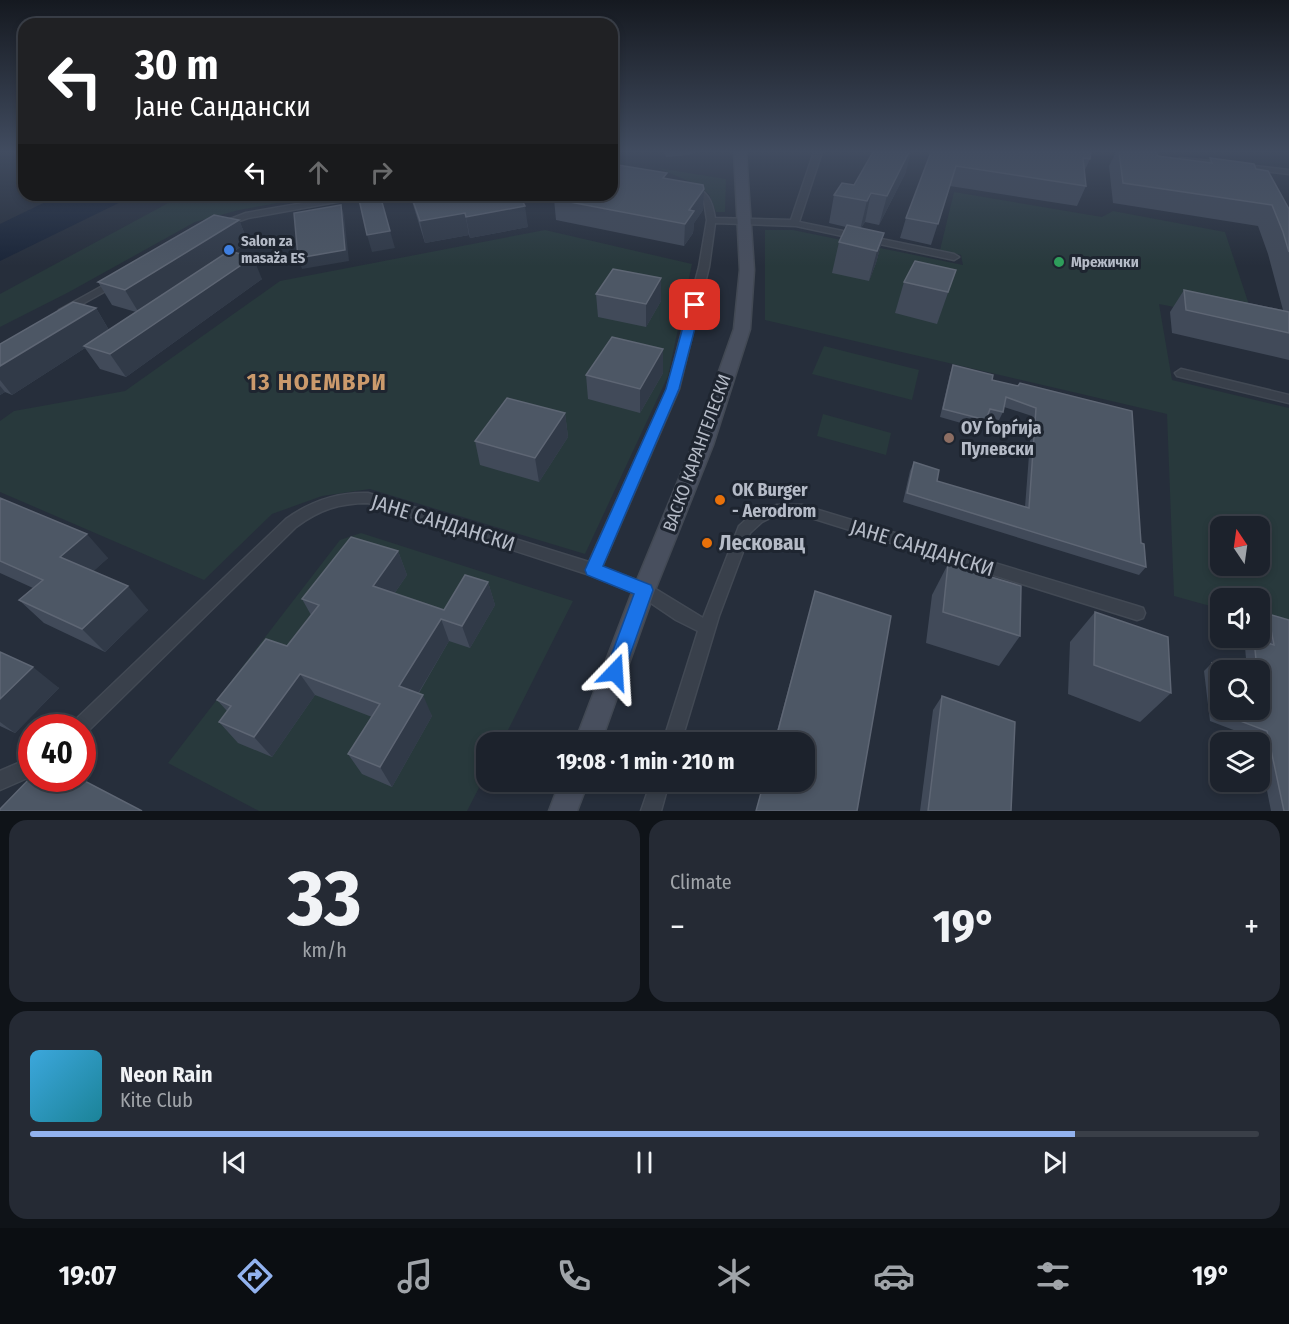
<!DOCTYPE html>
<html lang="en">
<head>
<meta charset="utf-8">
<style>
	:root { --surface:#1c222c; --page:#252a34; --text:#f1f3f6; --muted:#a0a4a9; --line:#3a3f48; --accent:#92b2ee }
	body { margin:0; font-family:"Fira Sans Condensed",sans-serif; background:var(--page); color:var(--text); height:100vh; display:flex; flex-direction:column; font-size:22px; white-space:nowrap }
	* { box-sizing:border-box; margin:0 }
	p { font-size:20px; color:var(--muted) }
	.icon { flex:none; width:33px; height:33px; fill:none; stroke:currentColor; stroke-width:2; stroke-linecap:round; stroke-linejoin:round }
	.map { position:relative; height:811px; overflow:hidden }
	.drawer { display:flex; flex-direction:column; gap:9px; padding:9px; background:#0f1318; flex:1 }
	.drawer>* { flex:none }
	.hud { position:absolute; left:18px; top:18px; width:600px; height:183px; border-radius:18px; box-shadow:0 3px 9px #0003,0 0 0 2px var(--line); background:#202124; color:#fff; overflow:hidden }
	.needle { width:39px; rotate:347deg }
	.tools { position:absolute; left:1210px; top:516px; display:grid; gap:12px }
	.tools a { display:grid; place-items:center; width:60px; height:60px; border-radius:12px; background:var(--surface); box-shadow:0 3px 9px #0003,0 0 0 2px var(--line); font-size:30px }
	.speed { position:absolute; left:18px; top:714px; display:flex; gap:12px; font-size:30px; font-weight:700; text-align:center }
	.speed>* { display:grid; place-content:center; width:78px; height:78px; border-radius:50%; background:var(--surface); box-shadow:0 3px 9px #0003,0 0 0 2px var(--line); line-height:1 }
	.speed .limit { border:9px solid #d22; background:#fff; color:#111 }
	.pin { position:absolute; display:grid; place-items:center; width:51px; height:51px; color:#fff; margin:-26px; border-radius:12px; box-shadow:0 3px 9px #0006 }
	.me { position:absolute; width:66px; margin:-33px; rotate:20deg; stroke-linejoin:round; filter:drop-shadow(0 0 4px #0008) }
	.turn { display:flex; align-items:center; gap:21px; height:126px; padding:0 18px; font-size:27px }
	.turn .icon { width:78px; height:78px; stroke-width:2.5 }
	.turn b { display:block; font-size:42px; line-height:51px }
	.lanes { display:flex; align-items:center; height:57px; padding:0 18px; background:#0003; justify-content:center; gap:30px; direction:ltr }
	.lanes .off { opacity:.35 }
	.big { font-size:45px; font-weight:700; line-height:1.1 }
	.drawer .card { flex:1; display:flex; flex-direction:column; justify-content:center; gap:9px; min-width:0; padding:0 21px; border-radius:18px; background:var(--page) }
	.drawer .dial { align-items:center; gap:0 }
	.dial b { font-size:78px; line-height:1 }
	.song { display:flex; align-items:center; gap:18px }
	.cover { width:72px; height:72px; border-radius:9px; background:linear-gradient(135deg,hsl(200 70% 55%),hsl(190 70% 35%)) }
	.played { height:6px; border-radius:3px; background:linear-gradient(90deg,var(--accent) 85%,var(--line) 85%) }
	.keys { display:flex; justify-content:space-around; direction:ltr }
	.heat { display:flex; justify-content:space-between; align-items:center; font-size:33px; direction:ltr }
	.drawer .tiles { flex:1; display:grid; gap:9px; grid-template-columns:1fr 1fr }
	.card:last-child { grid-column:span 2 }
	.trip { position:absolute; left:476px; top:732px; width:339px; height:60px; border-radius:18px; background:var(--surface); box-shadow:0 3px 9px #0003,0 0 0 2px var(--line); font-weight:700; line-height:60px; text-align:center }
	.tabs { display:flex; height:96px; justify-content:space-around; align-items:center; background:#0b0e12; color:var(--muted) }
	.tabs .icon { width:42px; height:42px }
	.tabs .active { color:var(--accent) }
	.tabs b { font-size:27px; color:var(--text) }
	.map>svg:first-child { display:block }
	.green { fill:#28393c; fill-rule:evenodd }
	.water { fill:#1a2538 }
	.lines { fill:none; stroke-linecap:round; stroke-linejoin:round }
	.street-casing { stroke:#424954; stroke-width:3 }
	.secondary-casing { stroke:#424954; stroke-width:3 }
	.street { fill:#39404b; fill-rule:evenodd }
	.secondary { fill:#484f5e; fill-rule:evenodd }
	.wall { fill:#414a59 }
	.shaded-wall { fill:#313a48 }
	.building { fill:#4d5765; stroke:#5e6674; stroke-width:1.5 }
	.route { fill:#1a73e8; stroke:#114b97; stroke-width:1.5 }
	.shop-dot { fill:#3f7fe0; stroke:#1e2530; stroke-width:2 }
	.leisure-dot { fill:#2e9e5b; stroke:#1e2530; stroke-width:2 }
	.education-dot { fill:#8d6e63; stroke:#1e2530; stroke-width:2 }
	.food-dot { fill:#e8710a; stroke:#1e2530; stroke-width:2 }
	.labels { text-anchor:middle; stroke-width:6; stroke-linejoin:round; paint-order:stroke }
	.far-poi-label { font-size:15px; font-weight:bold; fill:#b5bbc7; stroke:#1e2530; text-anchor:start }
	.poi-label { font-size:18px; font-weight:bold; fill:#b5bbc7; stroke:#1e2530; text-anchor:start }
	.street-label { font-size:18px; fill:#b5bbc7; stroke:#1e2530 }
	.near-street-label { font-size:21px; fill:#b5bbc7; stroke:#1e2530 }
	.near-poi-label { font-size:21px; font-weight:bold; fill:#b5bbc7; stroke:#1e2530; text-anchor:start }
	.district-label { font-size:24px; font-weight:bold; letter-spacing:1.5px; fill:#cb9a6c; stroke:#1e2530 }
</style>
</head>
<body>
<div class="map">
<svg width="1289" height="811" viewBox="0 0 1289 811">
	<rect width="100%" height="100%" fill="#262e3b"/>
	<!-- green -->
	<g class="green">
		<polygon points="658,168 726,179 725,212 716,212 709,194 695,184"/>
		<path d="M954 192 1102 217 1113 211 1225 232 1255 323 1159 304 1172 380 1289 408V628L1260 619V598H1221V609L1174 596 1167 414 765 320V230H793L963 265 961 255 940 250ZM1221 526H1260V566H1221Z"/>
		<polygon points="183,195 321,195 239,210 195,222 69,292 0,327 0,294"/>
		<polygon points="545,230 692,264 668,376 585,554 370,489 322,496 272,514 204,580 0,492 0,421 14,411 125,391 280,281"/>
		<polygon points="824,346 919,370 912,400 812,374"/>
		<polygon points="823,414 891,433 886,455 817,436"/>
		<polygon points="361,533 573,601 502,742 486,742 486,774 467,811 259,811 168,763 340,540"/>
	</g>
	<!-- water -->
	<polygon class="water" points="60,195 135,195 0,261 0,224"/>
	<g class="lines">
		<defs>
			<g id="street">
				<path d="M814 152H822L799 222 954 254 959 257 954 260 796 226 715 223 709 267 679 389 602 567 649 585 703 618 739 526 752 514 765 508 777 505H802L1137 606 1143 608 1145 613 1143 618 1137 620 802 515 772 517 762 522 750 533 719 616 681 742H663L698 631 676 620 639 595 590 575 368 503C339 503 319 510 296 527L85 734 82 735V728H70L73 722 286 519C311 501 337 492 368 493L589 562 667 389 699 267 707 220 704 201 699 195 686 187 690 185C708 191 712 200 715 218L791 220Z"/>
				<polygon points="1180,158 1222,162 1226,164 1222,166 1183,162 1179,160"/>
				<polygon points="1237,164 1289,170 1289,174 1240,168 1236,166"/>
				<polygon points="350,195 368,195 364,197 248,218 219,228 215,225 246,213"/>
				<polygon points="117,278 120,279 120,283 68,312 60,312 59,310"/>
				<polygon points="1181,369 1289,395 1289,403 1177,376 1175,373"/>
				<polygon points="32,757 32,776 0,790 0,771"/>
				<polygon points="651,782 669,782 661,811 641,811"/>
			</g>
			<g id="secondary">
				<polygon points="734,152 746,152 754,270 750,329 713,445 655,590 601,742 575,742 633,590 693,445 734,329 740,270"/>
				<polygon points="560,782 588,782 577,811 549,811"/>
			</g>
		</defs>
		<!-- street casing -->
		<use href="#street" class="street-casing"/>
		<!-- secondary casing -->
		<use href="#secondary" class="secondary-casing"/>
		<!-- street -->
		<use href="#street" class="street"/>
		<!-- secondary -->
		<use href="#secondary" class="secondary"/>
	</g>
	<!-- wall -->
	<g class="wall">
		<polygon points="664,152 697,152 689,155 666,157"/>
		<polygon points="931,152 1091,152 1090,159 1084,172 1086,186 1077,206 950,186 931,245 900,238 906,218"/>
		<polygon points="1116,152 1157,152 1158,156 1208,163 1210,158 1256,169 1289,209 1289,360 1172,333 1170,312 1184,290 1283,310 1268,254 1258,226 1113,203 1109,166"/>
		<polygon points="906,172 879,225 865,222 861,228 884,233 876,263 869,281 832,273 839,242 846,227 829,223 834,195 854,185"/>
		<polygon points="667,179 703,210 694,223 693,233 684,246 556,220 554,199"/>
		<polygon points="410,195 520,195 519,195 528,227 470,238 469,235 425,243"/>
		<polygon points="239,220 248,242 233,252 262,279 126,377 100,369 85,348 12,395 5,392 0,395 0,344 96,308 109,330 136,312 112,305 98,282"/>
		<polygon points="956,270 937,324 895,313 904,282"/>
		<polygon points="661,278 661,301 646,327 598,317 596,294"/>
		<polygon points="953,365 992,380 1018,386 1020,383 1141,543 1146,567 1139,575 903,502 910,471 914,462 937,481 1025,507 1032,416 1004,407 1003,412 999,420 987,418 982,429 940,417 950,374"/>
		<polygon points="663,373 640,413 588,399 586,375"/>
		<polygon points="565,413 568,437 539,482 480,465 475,441"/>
		<polygon points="0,498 108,558 93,571 148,610 105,652 44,623 19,600 33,588 0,573"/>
		<polygon points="398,551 407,575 394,594 444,610 488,582 495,605 470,648 449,641 419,693 432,716 392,787 362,774 348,754 372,717 315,695 272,757 238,743 219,722 227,711 217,700 287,646 311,615 302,599"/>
		<polygon points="948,564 1020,636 999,666 926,643 932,595"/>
		<polygon points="815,591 857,811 756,811 763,782 804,782 804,742 774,742"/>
		<polygon points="1095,612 1171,693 1140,722 1068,694 1070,642"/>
		<polygon points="1268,614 1289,620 1289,811 1271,811 1260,755 1260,742 1258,742 1257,739 1210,721 1204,671 1212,663 1260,710 1260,670 1247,670 1245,647 1254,639 1262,642 1260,629 1260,622"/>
		<polygon points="0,652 59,688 15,733 0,726"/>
		<polygon points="942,696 1011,811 920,811 933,710"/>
	</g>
	<!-- shaded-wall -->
	<g class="shaded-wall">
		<polygon points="909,152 911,152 906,172 879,225 887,196"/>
		<polygon points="704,189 703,210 694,223 693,233 684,246 685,224 689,210"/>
		<polygon points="871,193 865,222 860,230 867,201"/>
		<polygon points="341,205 344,215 349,261 302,269 298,258"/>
		<polygon points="525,206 528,227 470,238 466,217"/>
		<polygon points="465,213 469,235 425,243 420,221"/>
		<polygon points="239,220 248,242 139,313 125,290"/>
		<polygon points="390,231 395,248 372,252 367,235"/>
		<polygon points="884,233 876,263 869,281 877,251"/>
		<polygon points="253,257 262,279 126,377 110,354"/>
		<polygon points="661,278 661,301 646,327 646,304"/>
		<polygon points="96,308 110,332 84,346 85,348 12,395 0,380 0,366"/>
		<polygon points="663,349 663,373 640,413 640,389"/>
		<polygon points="0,386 5,392 0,395"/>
		<polygon points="565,413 568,437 539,482 535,458"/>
		<polygon points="87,534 108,558 83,581 60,557"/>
		<polygon points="398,551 407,575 383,610 373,586"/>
		<polygon points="488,582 495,605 470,648 462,626"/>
		<polygon points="128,586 148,610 105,652 82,629"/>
		<polygon points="441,619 449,641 410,707 399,686"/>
		<polygon points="33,667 59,688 15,733 0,722 0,699"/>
		<polygon points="300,674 315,695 272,757 254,737"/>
		<polygon points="423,695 432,716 392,787 380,767"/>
	</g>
	<!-- building -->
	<g class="building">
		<polygon points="873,152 909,152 887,196 871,193 867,201 834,195 842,183 854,185"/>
		<polygon points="931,152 1091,152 1090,159 1083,158 1086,186 956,166 938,224 906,218"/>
		<polygon points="1119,152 1157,152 1158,156 1212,163 1210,158 1254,164 1256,169 1268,171 1289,209 1289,252 1283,232 1272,205 1123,183"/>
		<polygon points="612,164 667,173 663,178 703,185 704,189 689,210 694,211 685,224 554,199 558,195 612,195"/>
		<polygon points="358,195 380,195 390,231 367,235"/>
		<polygon points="411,195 519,195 525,206 466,217 465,213 420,221"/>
		<polygon points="341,205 345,250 298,258 294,213"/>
		<polygon points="214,215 239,220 125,290 98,282"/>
		<polygon points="847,225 884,233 877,251 839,242"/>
		<polygon points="229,251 253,257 110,354 84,346"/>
		<polygon points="915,261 956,270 948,292 904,282"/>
		<polygon points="613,269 661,278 646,304 596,294"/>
		<polygon points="1184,290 1289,312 1289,333 1186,310"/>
		<polygon points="73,302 96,308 0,366 0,344"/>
		<polygon points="612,337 663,349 640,389 586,375"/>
		<polygon points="953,365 993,375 992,380 1018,386 1020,383 1132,411 1141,543 1144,544 1146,567 907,493 914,462 939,470 937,481 1029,508 1036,408 1006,397 1003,412 990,409 986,420 943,409"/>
		<polygon points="507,398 565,413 535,458 475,441"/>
		<polygon points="0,498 87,534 60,557 128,586 82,629 19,600 43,580 0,561"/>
		<polygon points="351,537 398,551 373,586 444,610 465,575 488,582 462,626 441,619 399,686 423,695 380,767 348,754 380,704 300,674 254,737 219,722 231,706 217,700 266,639 287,646 319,605 302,599"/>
		<polygon points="948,564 1021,586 1020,636 943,612"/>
		<polygon points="815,591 891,616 857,811 756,811 764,782 804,782 804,742 775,742"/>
		<polygon points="1095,612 1168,637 1171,693 1094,665"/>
		<polygon points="1268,614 1289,620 1289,811 1284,811 1267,731 1219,713 1212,663 1234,670 1221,670 1221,710 1260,710 1260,670 1257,670 1254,639 1274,645"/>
		<polygon points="0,652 33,667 0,699"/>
		<polygon points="942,696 1015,722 1011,811 928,811"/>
		<polygon points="32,776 32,778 79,778 142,811 0,811 0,809"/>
	</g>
	<!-- sky -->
	<linearGradient id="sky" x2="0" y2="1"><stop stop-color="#151920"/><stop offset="0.57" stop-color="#414c60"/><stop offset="1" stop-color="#414c60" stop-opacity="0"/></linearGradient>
	<rect width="1289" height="266" fill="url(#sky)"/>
	<!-- route -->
	<polygon class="route" points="695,301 701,305 679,389 603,566 651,585 653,590 624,672 621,679 615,681 608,679 605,672 634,594 587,575 585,570 666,389 689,305"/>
	<!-- markers -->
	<circle class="shop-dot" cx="229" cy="250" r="6"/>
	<circle class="leisure-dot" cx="1059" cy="262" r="6"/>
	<circle class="education-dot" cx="949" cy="438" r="6"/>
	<g class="food-dot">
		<circle cx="720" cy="500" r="6"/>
		<circle cx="707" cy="543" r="6"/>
	</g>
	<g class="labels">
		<!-- far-poi labels -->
		<g class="far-poi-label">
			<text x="241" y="246">Salon za<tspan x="241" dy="17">masaža ES</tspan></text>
			<text x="1071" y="267">Мрежички</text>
		</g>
		<!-- poi labels -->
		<g class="poi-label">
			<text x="961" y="434">ОУ Ѓорѓија<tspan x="961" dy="21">Пулевски</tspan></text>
			<text x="732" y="496">OK Burger<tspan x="732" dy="21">- Aerodrom</tspan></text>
		</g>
		<!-- street labels -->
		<g class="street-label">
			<text transform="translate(697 453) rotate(-70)" y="6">ВАСКО КАРАНГЕЛЕСКИ</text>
		</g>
		<!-- near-street labels -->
		<g class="near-street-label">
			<text transform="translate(443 523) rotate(17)" y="7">ЈАНЕ САНДАНСКИ</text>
			<text transform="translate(922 548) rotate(17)" y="7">ЈАНЕ САНДАНСКИ</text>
		</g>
		<!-- near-poi labels -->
		<g class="near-poi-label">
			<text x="719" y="550">Лесковац</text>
		</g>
		<!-- district labels -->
		<g class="district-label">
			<text x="317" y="390">13 НОЕМВРИ</text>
		</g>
	</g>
</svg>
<div class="tools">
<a><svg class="needle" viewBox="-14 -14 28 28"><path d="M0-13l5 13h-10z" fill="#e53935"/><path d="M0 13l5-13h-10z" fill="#a0a4a9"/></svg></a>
<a><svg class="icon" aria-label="sound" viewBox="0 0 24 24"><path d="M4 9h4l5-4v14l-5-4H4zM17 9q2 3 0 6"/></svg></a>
<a><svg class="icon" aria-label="search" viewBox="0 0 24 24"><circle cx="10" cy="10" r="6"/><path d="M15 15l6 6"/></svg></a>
<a><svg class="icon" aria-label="layers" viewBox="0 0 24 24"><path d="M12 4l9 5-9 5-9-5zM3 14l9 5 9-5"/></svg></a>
</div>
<div class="speed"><div class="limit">40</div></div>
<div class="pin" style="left:695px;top:305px;background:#d93025"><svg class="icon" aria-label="arrive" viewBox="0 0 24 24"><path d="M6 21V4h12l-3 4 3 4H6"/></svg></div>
<svg class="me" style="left:615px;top:672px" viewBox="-20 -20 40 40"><path d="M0-17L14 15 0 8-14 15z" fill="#1a73e8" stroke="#fff" stroke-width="4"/></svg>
<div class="trip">19:08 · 1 min · 210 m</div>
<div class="hud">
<div class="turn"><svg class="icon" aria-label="left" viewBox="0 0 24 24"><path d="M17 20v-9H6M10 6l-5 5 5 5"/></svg><div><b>30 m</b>Јане Сандански</div></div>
<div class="lanes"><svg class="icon" aria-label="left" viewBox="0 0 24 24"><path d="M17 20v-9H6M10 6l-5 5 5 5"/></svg><svg class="icon off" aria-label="ahead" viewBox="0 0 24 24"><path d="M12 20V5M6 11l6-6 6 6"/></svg><svg class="icon off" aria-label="right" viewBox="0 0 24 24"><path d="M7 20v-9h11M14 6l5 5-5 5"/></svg></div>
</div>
</div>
<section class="drawer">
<div class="tiles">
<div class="card dial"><b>33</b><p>km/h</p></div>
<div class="card"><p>Climate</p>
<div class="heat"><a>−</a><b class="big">19°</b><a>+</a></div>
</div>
<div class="card">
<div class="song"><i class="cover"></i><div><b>Neon Rain</b><p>Kite Club</p></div></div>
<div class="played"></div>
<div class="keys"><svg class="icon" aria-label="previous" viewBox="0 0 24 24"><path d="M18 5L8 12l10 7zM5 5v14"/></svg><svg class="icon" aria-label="pause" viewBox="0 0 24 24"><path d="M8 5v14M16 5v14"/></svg><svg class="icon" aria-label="next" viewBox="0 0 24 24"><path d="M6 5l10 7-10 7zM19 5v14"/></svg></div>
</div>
</div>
</section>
<nav class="tabs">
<b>19:07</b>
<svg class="icon active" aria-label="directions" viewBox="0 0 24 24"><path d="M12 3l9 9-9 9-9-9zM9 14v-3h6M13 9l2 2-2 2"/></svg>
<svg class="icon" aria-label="music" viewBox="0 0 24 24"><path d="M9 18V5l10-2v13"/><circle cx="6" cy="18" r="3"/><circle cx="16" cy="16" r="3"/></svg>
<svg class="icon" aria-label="phone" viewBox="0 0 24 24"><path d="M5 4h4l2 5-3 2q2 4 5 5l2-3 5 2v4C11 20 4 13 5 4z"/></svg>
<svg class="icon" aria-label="climate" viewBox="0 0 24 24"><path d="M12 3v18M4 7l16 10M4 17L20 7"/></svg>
<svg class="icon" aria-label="car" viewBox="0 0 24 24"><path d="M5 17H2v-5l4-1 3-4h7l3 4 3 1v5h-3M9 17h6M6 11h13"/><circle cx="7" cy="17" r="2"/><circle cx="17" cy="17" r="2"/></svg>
<svg class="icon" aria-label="filters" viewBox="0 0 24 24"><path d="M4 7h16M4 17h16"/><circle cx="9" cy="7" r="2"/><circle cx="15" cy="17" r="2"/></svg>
<b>19°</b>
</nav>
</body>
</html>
